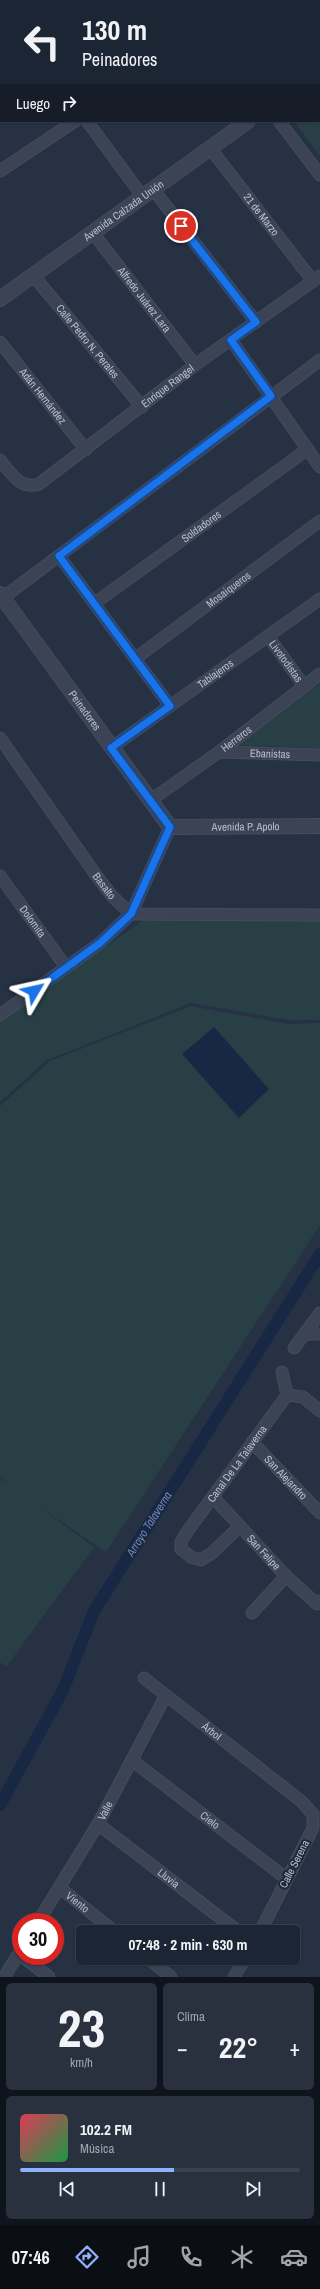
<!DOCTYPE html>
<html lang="es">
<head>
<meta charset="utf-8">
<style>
	:root { --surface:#1c2533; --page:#29313f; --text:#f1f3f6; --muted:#a0a5ac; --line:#3a424e; --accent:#8fb1fb }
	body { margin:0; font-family:"Archivo Narrow",sans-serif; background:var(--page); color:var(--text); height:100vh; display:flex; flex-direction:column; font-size:15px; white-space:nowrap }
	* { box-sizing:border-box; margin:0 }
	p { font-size:13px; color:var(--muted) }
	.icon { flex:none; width:22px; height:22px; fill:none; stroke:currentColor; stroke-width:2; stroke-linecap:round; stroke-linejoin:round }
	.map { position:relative; height:1977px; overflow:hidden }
	.details { display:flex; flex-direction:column; gap:6px; padding:6px; background:#0f141c; flex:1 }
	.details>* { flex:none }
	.hud { position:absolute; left:0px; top:0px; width:320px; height:122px; box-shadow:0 1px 3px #0004,0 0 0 1px var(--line); background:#1c2533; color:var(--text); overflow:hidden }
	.speed { position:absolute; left:12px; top:1913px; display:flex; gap:8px; font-size:20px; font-weight:700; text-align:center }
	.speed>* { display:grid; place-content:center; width:52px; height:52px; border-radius:50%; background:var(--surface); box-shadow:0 1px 3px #0004,0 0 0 1px var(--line); line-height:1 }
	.speed .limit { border:6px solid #d22; background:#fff; color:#111 }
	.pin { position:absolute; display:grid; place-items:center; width:34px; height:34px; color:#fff; margin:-17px; border:2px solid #fff; border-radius:50%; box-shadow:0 1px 4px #0007 }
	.me { position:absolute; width:44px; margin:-22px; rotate:54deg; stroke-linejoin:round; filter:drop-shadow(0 0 3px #0008) }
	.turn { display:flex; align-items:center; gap:14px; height:84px; padding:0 16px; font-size:18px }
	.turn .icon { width:52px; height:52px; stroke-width:2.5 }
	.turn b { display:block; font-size:28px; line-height:34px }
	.then { display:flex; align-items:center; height:38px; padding:0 16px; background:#0003; gap:8px; font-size:15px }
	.big { font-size:30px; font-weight:700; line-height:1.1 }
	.details .widget { flex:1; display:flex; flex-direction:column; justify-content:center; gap:6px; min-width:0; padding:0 14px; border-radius:6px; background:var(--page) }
	.details .dial { align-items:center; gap:0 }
	.dial b { font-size:52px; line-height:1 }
	.song { display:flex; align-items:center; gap:12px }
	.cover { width:48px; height:48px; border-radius:6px; background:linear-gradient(135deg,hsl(350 70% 55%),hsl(140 70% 35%)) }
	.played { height:4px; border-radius:2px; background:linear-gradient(90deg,var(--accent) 55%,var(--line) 55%) }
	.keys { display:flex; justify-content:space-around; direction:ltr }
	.heat { display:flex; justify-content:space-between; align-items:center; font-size:22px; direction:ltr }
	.details .tiles { flex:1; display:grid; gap:6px; grid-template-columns:1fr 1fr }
	.widget:last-child { grid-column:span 2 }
	.trip { position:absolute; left:76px; top:1925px; width:224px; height:40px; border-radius:6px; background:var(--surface); box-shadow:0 1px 3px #0004,0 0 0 1px var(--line); font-weight:700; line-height:40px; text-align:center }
	.dock { display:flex; height:64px; justify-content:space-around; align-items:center; background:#0b0f14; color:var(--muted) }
	.dock .icon { width:28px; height:28px }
	.dock .selected { color:var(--accent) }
	.dock b { font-size:18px; color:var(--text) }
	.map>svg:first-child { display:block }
	.green { fill:#284045 }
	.water { fill:#182743 }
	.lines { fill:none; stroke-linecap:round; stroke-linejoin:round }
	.canal { stroke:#182743; stroke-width:12 }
	.minor-casing { stroke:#444c5d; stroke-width:13 }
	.tertiary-casing { stroke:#444c5d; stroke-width:16 }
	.minor { stroke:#3b4354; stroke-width:11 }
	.tertiary { stroke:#3b4354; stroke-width:14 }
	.route-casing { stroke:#114b97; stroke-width:10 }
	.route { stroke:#1a73e8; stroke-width:7 }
	.labels { text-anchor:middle; stroke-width:4; stroke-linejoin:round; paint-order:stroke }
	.street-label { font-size:11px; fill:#b8bfcd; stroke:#1f2839 }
	.water-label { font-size:12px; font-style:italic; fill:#7186ad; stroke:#1f2839 }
</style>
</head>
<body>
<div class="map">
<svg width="320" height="1977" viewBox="0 0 320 1977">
	<rect width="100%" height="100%" fill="#263144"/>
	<!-- green -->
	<g class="green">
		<polygon points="319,91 320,91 320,156 294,121 319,121"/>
		<polygon points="320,683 320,748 234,745"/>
		<polygon points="145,919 320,919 320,1020 289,1020 191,1003 47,1060 0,1102 0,1022"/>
		<polygon points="191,1006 288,1024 320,1023 320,1225 106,1552 16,1491 0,1476 0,1106 50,1061"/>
		<polygon points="0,1478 94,1547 6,1667 0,1662"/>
	</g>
	<!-- water -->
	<polygon class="water" points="214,1027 269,1089 239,1118 182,1054"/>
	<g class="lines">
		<!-- canal -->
		<path class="canal" id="s1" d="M0 1805 63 1690 94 1611 320 1254"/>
		<defs>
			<g id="minor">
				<polyline points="110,1 110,0"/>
				<polyline points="219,1 219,0"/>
				<polyline points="241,1 242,0"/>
				<polyline points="87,121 143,197"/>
				<polyline points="279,121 320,175"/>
				<path id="s2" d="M210 148 313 281"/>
				<polyline points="0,171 75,121"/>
				<polyline points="153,189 256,322"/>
				<path id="s3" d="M93 233 195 365"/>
				<path id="s4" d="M33 275 142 407"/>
				<polyline points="231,340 320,467"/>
				<path id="s5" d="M0 342 86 450"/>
				<path id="s6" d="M0 460C11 473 20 490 39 484L195 365 320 276"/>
				<polyline points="59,556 170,706"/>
				<polyline points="0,600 320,360"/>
				<path id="s7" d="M95 603 308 449"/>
				<path id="s8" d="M268 636 304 686"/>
				<path id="s9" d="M136 658 320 521"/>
				<path id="s10" d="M0 738 96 875 112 896 131 914 320 915"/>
				<path id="s11" d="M111 748 320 599"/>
				<path id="s12" d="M219 752 320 755"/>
				<path id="s13" d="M151 800 219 752 320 674"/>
				<path id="s14" d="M0 876 66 967"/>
				<polyline points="0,1015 100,943 131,914 170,827"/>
				<polyline points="305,1334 320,1334"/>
				<polyline points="294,1348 320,1313"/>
				<polyline points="282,1372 287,1395"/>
				<polyline points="287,1395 303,1397 320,1411"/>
				<path id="s15" d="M252 1442 320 1513"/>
				<path id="s16" d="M213 1497 286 1576 317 1604 320 1601"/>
				<path id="s17" d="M239 1527 212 1553 201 1560 191 1557 181 1549V1542L187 1532 287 1395"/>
				<polyline points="252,1613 286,1576"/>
				<path id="s18" d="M144 1678 301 1801 313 1814V1828L260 1932"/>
				<path id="s19" d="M133 1761 287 1879"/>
				<path id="s20" d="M98 1824 239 1932"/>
				<path id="s21" d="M59 1887 115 1932"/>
				<path id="s22" d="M38 1922 98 1824 166 1695"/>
				<polyline points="22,1956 49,1977"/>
				<polyline points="148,1958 171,1977"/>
				<polyline points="4,1977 21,1950"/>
				<polyline points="234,1977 245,1958"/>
			</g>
			<g id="tertiary">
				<polyline points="319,69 320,68"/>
				<path id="s23" d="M0 299 248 121"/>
				<path id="s24" d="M0 594 170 827 320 826"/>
			</g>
		</defs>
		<!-- minor casing -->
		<use href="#minor" class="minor-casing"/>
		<!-- tertiary casing -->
		<use href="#tertiary" class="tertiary-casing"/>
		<!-- minor -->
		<use href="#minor" class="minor"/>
		<!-- tertiary -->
		<use href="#tertiary" class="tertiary"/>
	</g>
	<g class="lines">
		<defs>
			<polyline id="route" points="34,991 100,943 131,914 170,827 111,748 170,706 59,556 271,396 231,340 256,322 181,226"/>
		</defs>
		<!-- route casing -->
		<use href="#route" class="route-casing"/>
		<!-- route -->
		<use href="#route" class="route"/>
	</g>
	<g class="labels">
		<!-- street labels -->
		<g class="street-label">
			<text dy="4" stroke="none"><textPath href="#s23" startOffset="152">Avenida Calzada Unión</textPath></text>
			<text dy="4" stroke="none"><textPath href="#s2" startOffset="84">21 de Marzo</textPath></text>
			<text dy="4" stroke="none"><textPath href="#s3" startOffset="84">Alfredo Juárez Lara</textPath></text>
			<text dy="4" stroke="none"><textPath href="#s4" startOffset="86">Calle Pedro N. Perales</textPath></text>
			<text dy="4" stroke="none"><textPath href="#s6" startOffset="211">Enrique Rangel</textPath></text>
			<text dy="4" stroke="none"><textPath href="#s5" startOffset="69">Adán Hernández</textPath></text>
			<text dy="4" stroke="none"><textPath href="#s7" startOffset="131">Soldadores</textPath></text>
			<text dy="4" stroke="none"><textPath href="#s9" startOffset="115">Mosaiqueros</textPath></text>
			<text dy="4" stroke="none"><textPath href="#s8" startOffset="31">Livotodistas</textPath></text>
			<text dy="4" stroke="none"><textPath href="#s11" startOffset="128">Tablajeros</textPath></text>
			<text dy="4" stroke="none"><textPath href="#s24" startOffset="144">Peinadores</textPath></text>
			<text dy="4" stroke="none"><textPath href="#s13" startOffset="105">Herreros</textPath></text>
			<text dy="4" stroke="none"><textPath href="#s12" startOffset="51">Ebanistas</textPath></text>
			<text dy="4" stroke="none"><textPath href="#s24" startOffset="364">Avenida P. Apolo</textPath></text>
			<text dy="4" stroke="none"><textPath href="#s10" startOffset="181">Basalto</textPath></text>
			<text dy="4" stroke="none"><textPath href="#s14" startOffset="56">Dolomita</textPath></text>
			<text dy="4" stroke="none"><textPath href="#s17" startOffset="177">Canal De La Talaverna</textPath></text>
			<text dy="4" stroke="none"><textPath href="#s15" startOffset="49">San Alejandro</textPath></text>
			<text dy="4" stroke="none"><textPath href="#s16" startOffset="75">San Felipe</textPath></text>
			<text dy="4" stroke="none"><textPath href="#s18" startOffset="86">Árbol</textPath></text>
			<text dy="4" stroke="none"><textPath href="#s22" startOffset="130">Valle</textPath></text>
			<text dy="4" stroke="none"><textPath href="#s19" startOffset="97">Cielo</textPath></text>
			<text transform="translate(294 1864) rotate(-63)" y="4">Calle Serena</text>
			<text dy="4" stroke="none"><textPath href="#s20" startOffset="89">Lluvia</textPath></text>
			<text dy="4" stroke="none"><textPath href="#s21" startOffset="24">Viento</textPath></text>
		</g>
		<!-- water labels -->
		<g class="water-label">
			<text dy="4" stroke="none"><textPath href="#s1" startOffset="319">Arroyo Talaverna</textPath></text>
		</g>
	</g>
</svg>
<div class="speed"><div class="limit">30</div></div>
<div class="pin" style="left:181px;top:226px;background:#d93025"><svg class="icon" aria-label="arrive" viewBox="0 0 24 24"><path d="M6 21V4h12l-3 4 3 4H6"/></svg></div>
<svg class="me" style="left:34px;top:991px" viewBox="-20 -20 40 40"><path d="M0-17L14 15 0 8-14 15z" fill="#1a73e8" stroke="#fff" stroke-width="4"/></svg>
<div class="trip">07:48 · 2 min · 630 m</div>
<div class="hud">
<div class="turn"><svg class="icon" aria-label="left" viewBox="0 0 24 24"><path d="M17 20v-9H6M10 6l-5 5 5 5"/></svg><div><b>130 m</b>Peinadores</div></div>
<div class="then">Luego<svg class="icon" aria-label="right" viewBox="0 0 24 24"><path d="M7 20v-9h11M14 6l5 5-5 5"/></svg></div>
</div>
</div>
<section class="details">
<div class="tiles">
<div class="widget dial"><b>23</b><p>km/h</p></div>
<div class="widget"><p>Clima</p>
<div class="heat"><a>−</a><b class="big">22°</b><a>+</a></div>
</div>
<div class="widget">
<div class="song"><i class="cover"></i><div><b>102.2 FM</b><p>Música</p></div></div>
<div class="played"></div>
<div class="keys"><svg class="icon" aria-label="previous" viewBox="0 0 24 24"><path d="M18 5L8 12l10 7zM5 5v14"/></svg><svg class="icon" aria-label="pause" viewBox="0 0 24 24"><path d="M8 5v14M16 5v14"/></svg><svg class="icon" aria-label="next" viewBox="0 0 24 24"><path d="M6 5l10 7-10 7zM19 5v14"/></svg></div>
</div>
</div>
</section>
<nav class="dock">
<b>07:46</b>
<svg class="icon selected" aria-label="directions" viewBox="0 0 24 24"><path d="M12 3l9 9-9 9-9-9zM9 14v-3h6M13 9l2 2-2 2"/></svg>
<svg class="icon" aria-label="music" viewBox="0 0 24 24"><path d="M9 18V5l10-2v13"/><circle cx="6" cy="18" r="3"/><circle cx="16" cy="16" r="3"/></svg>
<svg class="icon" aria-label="phone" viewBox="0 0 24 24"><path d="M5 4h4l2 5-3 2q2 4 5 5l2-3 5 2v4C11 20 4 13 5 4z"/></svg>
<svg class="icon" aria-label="climate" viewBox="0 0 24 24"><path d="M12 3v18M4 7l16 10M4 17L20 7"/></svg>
<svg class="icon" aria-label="car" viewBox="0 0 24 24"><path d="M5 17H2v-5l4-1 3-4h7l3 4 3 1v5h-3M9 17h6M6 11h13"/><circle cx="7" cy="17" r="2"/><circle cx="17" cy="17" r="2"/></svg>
</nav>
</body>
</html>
